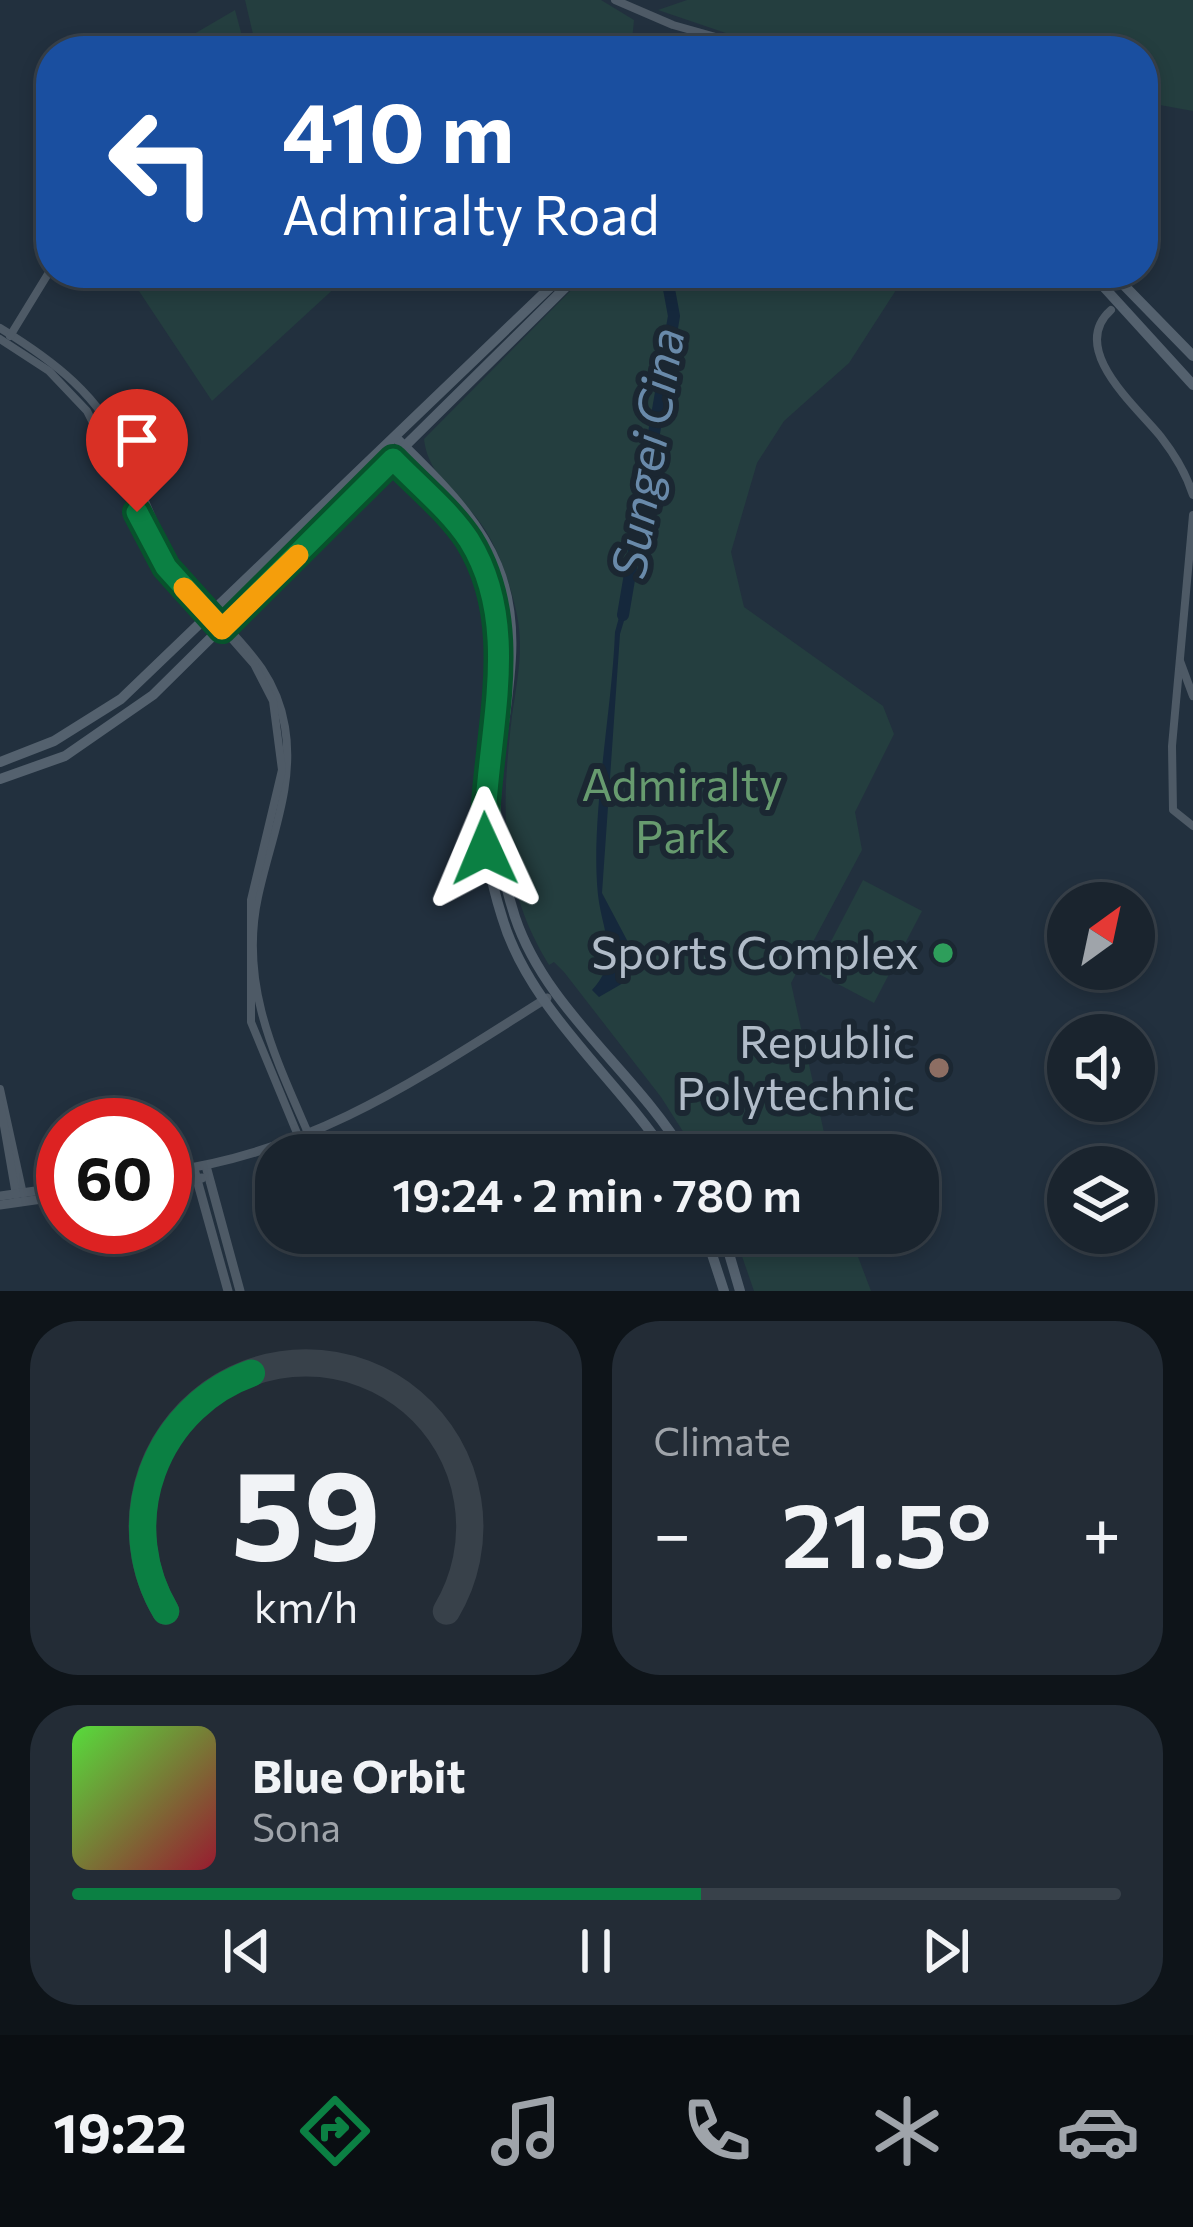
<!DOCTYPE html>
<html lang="en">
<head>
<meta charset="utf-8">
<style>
	:root { --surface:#1a242e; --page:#232c36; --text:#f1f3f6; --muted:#9fa4aa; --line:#38414a; --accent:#0b8043 }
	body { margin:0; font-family:Commissioner,sans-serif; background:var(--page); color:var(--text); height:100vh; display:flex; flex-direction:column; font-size:45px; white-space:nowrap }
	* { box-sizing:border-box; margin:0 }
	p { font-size:39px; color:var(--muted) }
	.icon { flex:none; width:66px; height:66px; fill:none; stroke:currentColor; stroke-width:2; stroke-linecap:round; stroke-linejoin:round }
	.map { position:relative; height:1291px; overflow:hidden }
	.drawer { display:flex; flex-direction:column; gap:30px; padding:30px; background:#0e1419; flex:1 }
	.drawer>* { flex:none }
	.top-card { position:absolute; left:36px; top:36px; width:1122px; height:252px; border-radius:48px; box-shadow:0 6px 18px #0003,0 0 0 3px var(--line); background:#1a4fa0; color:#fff; overflow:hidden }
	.needle { width:78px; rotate:33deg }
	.buttons { position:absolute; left:1047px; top:882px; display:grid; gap:24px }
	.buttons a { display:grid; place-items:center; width:108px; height:108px; border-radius:50%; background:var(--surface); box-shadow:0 6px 18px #0003,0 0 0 3px var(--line); font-size:60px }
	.speed { position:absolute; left:36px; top:1098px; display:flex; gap:24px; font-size:60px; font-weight:700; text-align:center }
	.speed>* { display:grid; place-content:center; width:156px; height:156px; border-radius:50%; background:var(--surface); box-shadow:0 6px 18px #0003,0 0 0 3px var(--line); line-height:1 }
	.speed .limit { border:18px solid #d22; background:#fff; color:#111 }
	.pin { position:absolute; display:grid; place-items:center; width:102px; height:102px; color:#fff; margin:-123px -51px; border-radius:50% 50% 50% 0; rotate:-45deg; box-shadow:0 0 12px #0007 }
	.pin .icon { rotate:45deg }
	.me { position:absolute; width:132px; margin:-66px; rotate:359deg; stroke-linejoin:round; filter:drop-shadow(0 0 9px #0008) }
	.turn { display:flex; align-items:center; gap:42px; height:252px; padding:0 48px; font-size:54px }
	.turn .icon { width:156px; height:156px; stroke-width:2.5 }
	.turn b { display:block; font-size:84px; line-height:102px }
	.big { font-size:90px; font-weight:600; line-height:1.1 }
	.drawer .tile { flex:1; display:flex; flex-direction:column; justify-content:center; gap:18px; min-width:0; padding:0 42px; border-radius:48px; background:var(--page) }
	.drawer .dial { align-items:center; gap:0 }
	.dial svg { height:312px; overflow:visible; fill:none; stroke:var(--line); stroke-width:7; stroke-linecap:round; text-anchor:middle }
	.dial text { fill:var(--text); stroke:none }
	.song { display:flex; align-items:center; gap:36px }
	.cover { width:144px; height:144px; border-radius:18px; background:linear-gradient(135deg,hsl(110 70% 55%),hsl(350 70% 35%)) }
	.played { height:12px; border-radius:6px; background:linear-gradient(90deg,var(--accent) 60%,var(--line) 60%) }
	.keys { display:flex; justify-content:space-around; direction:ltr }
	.heat { display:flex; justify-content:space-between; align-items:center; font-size:66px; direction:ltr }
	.drawer .tiles { flex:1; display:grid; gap:30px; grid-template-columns:1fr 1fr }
	.tile:last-child { grid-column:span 2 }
	.trip { position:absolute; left:255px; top:1134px; width:684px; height:120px; border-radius:48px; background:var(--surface); box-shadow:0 6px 18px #0003,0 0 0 3px var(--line); font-weight:600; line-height:120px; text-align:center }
	.menu { display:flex; height:192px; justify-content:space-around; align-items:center; background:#0a0e12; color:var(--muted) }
	.menu .icon { width:84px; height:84px }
	.menu .active { color:var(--accent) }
	.menu b { font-size:54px; color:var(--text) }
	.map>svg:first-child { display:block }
	.green { fill:#243e3f }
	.water { fill:#15283c }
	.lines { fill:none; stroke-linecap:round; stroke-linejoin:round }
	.river { stroke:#15283c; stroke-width:12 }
	.minor { stroke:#4e5a66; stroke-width:8 }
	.tertiary { stroke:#4e5a66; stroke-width:9 }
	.primary { stroke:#54616e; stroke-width:10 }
	.route-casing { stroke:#07532c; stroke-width:30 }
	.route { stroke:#0b8043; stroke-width:21 }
	.slow { stroke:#f59e0b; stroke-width:21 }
	.leisure-dot { fill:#2e9e5b; stroke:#1b2732; stroke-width:4.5 }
	.education-dot { fill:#8d6e63; stroke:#1b2732; stroke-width:4.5 }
	.labels { text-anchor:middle; stroke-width:12; stroke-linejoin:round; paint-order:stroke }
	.park-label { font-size:45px; fill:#679b6f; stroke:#1b2732 }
	.poi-label { font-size:45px; fill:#b1bcc9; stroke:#1b2732; text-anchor:end }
	.water-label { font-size:48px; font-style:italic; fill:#698aaa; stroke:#1b2732 }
</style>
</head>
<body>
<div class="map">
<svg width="1193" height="1291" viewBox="0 0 1193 1291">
	<rect width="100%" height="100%" fill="#22303e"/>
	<!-- green -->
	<g class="green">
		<polygon points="245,0 601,0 634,20 631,51 257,51"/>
		<polygon points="687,0 1193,0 1193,111 1143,102 1143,51 779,51 658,10"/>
		<polygon points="235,10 246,51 165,51"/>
		<polygon points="127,273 351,273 212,401"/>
		<path d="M588 273H907L849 363 784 421 757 463 731 552 744 607 883 706 894 734 855 812 862 850 791 983 829 1155H698L661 1097 564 972 554 962 549 965C499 884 501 807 512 716 517 682 524 649 517 615 511 586 500 553 484 528 463 496 428 478 424 439Z"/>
		<polygon points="863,880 922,911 874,1003 815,972"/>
		<polygon points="734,1233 849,1233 871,1291 754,1291"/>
	</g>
	<!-- water -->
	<path class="water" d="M624 599 630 601 620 634 602 893 637 959 625 982 599 997 592 990C621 959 602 931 598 895 590 819 612 712 615 632Z"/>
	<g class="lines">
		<!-- river -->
		<polyline class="river" points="623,615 674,316 666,273"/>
		<!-- minor -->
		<g class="minor">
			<polyline points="615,0 673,25 765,51"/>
			<path d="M1111 310C1067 349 1138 408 1161 437 1175 455 1186 473 1193 495"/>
			<path d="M0 328C54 361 100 396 126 455 144 497 159 542 185 579 223 631 274 659 285 727 295 786 270 840 258 897 239 984 275 1057 308 1133"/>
			<polyline points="10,336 51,269"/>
			<polyline points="0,339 49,371 87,411 160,557 254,664 273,701 282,770 251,900 251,1022 299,1138"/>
			<polyline points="1193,515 1172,746 1173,810 1193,826"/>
			<polyline points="1180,661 1193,696"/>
			<polyline points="0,1089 23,1194"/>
			<polyline points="0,1103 16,1195"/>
		</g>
		<!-- tertiary -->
		<g class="tertiary">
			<polyline points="206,1166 240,1291"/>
			<polyline points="194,1169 228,1291"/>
			<path d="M165 1172C315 1152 421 1077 547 998"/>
			<polyline points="165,1182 202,1178"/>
			<polyline points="0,1196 63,1187"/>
			<polyline points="0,1205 63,1196"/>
		</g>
		<!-- primary -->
		<g class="primary">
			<polyline points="1091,273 1193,385"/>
			<polyline points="1112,273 1193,356"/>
			<path d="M395 437C432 473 477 516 497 565 529 641 498 722 496 800 495 840 503 880 515 917 546 1010 636 1072 685 1155"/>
			<path d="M383 449C411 477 450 508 470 542 517 626 488 711 484 800 482 840 490 879 502 917 529 1009 615 1076 667 1155"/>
			<polyline points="0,762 54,741 121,699 565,273"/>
			<polyline points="0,779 65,756 153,695 580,273"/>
			<polyline points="705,1233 724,1291"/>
			<polyline points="723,1233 740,1291"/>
		</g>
	</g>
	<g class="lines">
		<defs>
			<path id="route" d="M137 512 166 567 222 629 393 459C417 484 450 511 469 540 527 633 481 748 485 849"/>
		</defs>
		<!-- route casing -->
		<use href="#route" class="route-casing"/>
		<!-- route -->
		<use href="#route" class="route"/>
		<!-- slow -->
		<polyline class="slow" points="184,588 222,629 298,555"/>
	</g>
	<!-- markers -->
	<circle class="leisure-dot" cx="943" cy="953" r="12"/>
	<circle class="education-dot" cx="939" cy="1068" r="12"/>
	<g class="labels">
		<!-- park labels -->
		<g class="park-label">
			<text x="682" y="801">Admiralty<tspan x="682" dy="52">Park</tspan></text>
		</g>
		<!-- poi labels -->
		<g class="poi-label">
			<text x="919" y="969">Sports Complex</text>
			<text x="915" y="1058">Republic<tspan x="915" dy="52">Polytechnic</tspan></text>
		</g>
		<!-- water labels -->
		<g class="water-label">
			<text transform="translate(648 453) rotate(-81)" y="17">Sungei Cina</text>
		</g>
	</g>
</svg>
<div class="buttons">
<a><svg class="needle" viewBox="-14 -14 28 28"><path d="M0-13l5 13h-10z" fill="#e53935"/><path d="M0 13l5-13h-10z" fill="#9fa4aa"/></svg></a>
<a><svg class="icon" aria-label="sound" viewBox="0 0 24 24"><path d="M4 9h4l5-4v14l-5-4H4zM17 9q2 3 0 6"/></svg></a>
<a><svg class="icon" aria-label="layers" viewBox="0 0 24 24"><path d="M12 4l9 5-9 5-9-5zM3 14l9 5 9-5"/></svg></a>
</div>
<div class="speed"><div class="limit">60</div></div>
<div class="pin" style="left:137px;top:512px;background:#d93025"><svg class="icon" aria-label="arrive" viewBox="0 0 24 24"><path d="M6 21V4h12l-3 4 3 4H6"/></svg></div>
<svg class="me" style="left:485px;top:849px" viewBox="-20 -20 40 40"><path d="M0-17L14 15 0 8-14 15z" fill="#0b8043" stroke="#fff" stroke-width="4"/></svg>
<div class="trip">19:24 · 2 min · 780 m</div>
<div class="top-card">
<div class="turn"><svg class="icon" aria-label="left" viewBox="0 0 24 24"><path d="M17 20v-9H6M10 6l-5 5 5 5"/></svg><div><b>410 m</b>Admiralty Road</div></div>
</div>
</div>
<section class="drawer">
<div class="tiles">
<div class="tile dial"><svg viewBox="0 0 100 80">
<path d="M14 69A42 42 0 1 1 86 69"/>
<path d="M14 69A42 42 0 0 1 36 8" stroke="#0b8043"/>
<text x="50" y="56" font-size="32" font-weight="700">59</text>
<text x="50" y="72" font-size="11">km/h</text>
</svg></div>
<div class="tile"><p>Climate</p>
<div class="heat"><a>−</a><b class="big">21.5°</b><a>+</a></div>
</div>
<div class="tile">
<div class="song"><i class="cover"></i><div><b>Blue Orbit</b><p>Sona</p></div></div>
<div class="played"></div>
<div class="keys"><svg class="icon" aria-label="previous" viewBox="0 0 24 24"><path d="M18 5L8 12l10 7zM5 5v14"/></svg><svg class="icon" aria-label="pause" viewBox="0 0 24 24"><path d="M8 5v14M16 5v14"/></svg><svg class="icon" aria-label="next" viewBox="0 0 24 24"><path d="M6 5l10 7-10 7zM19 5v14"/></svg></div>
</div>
</div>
</section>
<nav class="menu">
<b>19:22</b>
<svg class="icon active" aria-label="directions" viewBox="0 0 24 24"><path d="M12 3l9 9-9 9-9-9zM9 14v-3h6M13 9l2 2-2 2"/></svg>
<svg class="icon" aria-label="music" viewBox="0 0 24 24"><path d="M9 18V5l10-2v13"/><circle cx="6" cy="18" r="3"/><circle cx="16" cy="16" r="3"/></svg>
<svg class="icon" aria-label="phone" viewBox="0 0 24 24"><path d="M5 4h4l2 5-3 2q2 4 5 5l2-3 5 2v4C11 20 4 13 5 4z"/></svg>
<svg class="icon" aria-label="climate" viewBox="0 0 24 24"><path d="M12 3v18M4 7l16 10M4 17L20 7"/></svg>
<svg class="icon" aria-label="car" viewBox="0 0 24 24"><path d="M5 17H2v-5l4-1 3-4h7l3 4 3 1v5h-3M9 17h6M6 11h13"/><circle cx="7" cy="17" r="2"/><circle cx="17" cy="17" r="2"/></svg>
</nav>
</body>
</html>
